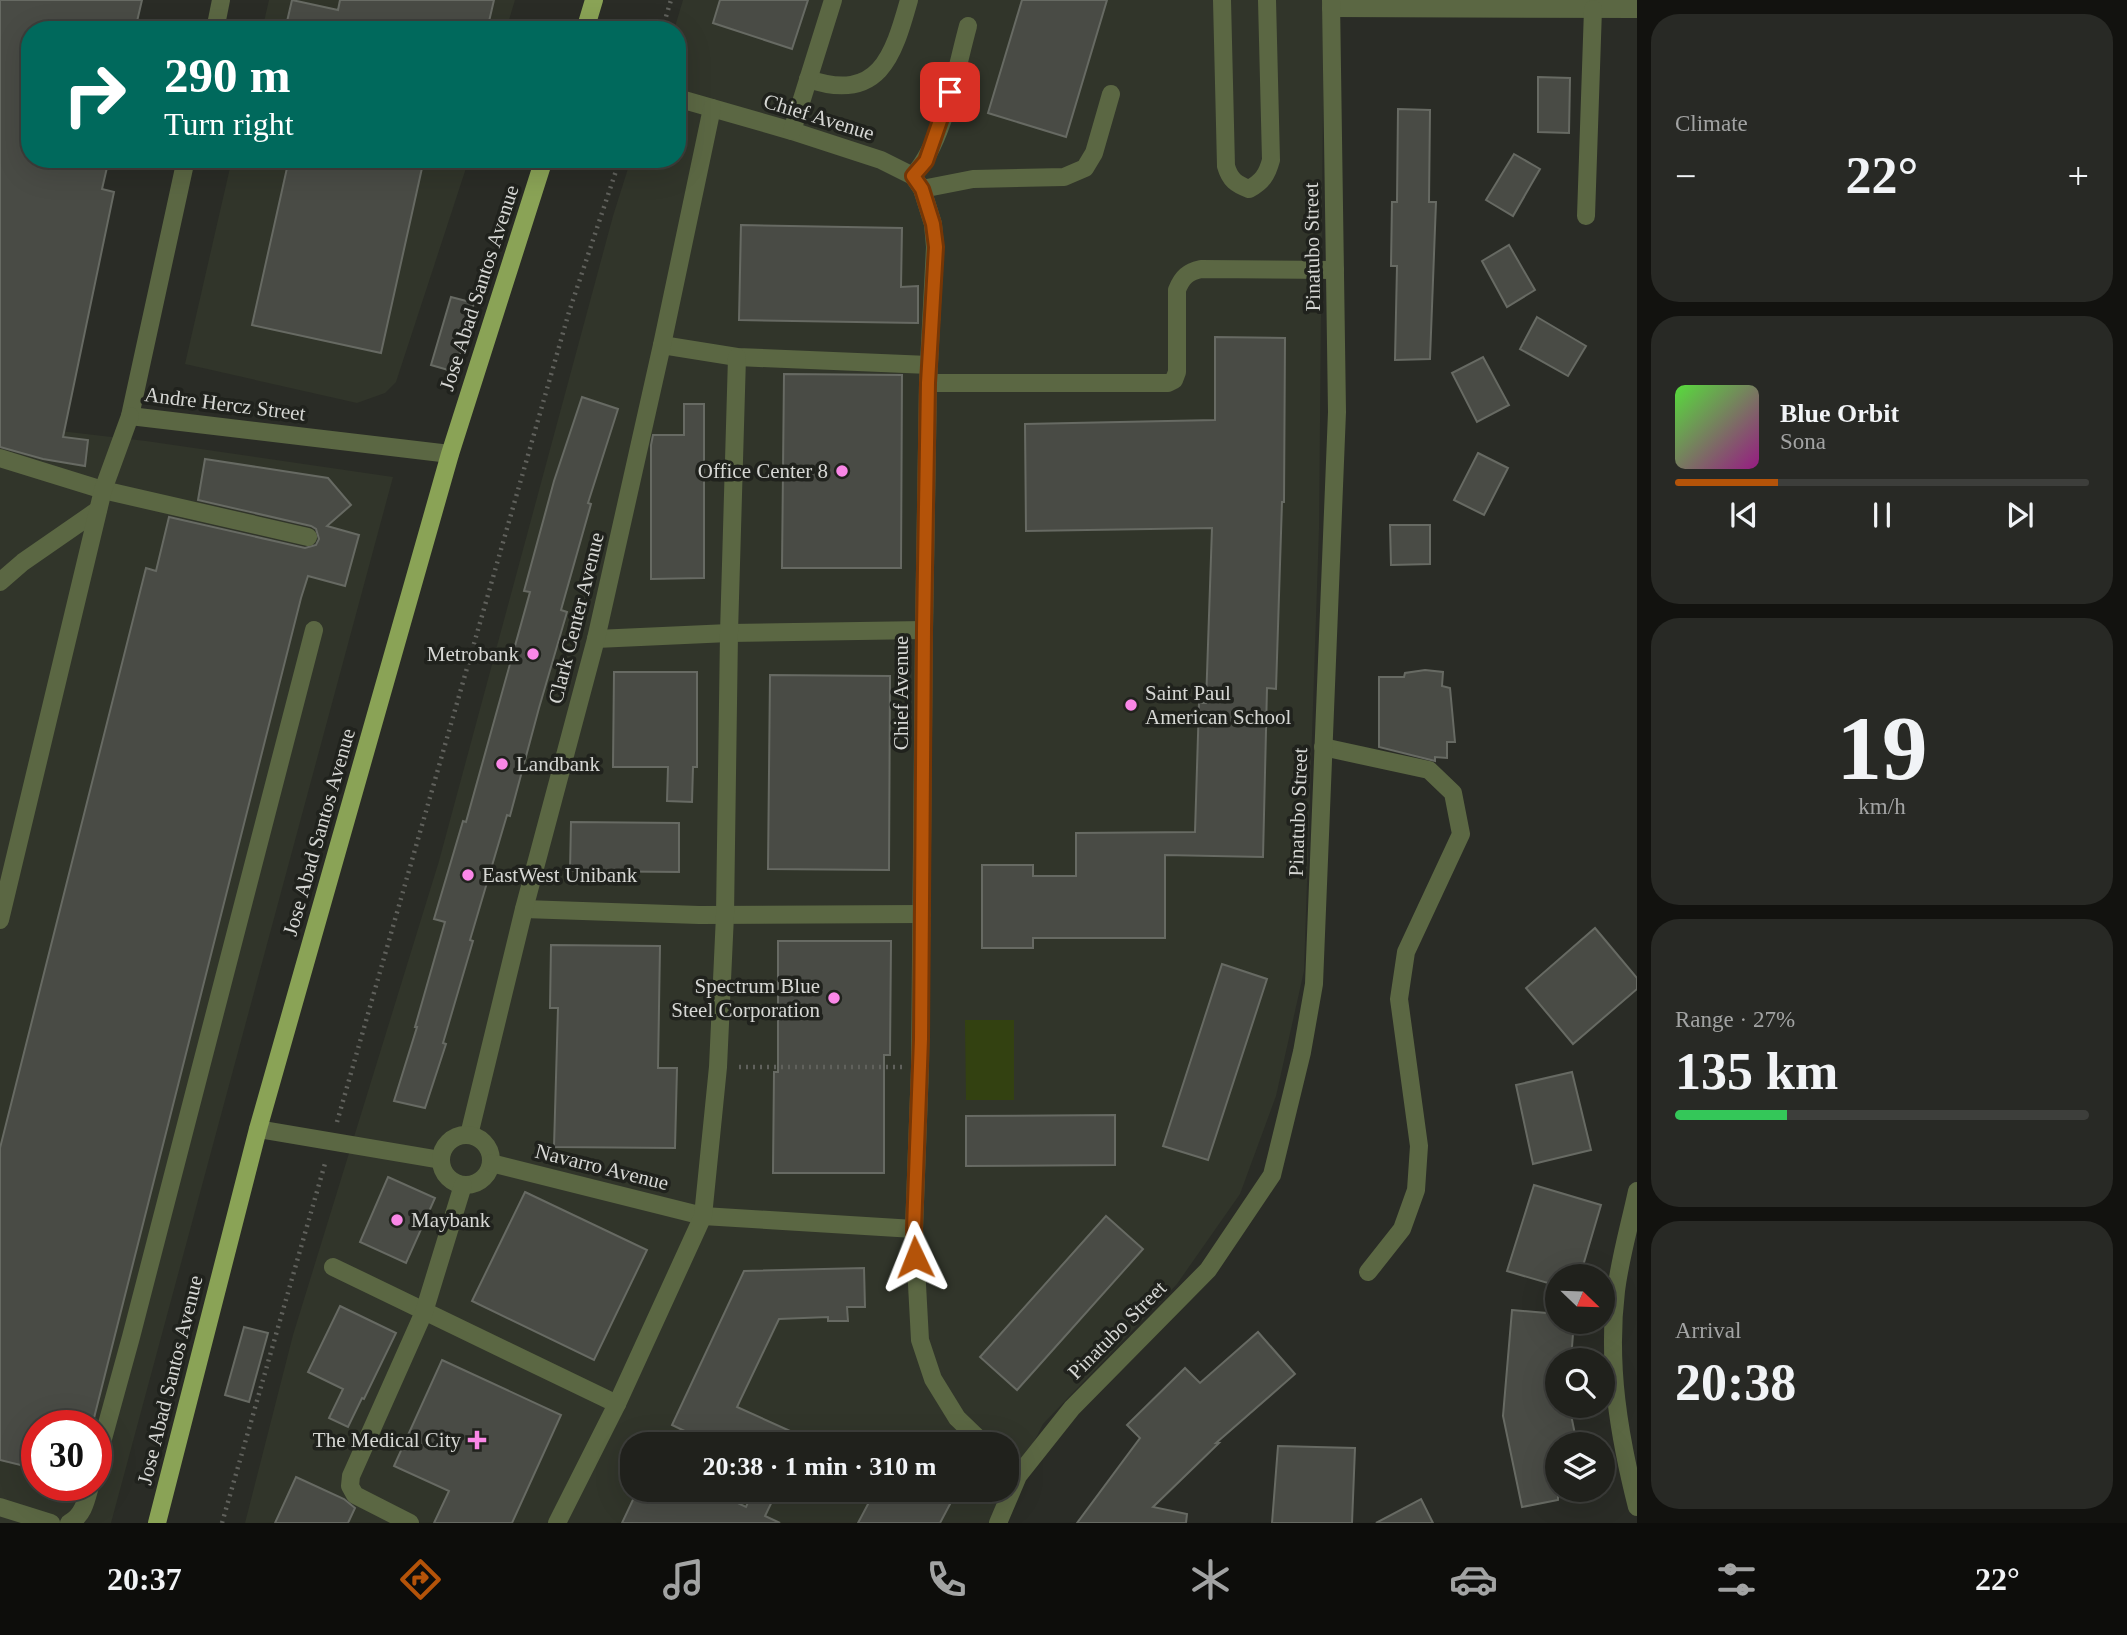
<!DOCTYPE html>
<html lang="en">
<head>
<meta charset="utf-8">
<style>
	:root { --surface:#20211c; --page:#282925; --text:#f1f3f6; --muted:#a2a3a3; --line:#3d3e3b; --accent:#b45309 }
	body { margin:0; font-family:"Times New Roman",serif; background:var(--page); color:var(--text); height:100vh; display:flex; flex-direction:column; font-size:26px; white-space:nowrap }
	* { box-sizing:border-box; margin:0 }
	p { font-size:23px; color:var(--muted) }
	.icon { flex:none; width:38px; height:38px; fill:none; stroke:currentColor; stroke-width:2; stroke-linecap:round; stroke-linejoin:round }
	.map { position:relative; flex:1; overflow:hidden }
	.details { display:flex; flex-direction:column; gap:14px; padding:14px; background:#12120f; width:490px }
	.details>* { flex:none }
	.guide { position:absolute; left:21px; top:21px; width:665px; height:147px; border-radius:28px; box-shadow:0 7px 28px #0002,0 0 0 2px var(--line); background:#00695c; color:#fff; overflow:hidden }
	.needle { width:46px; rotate:113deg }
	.controls { position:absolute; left:1545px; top:1264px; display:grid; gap:14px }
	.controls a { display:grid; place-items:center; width:70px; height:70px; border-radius:50%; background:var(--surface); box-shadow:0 7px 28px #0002,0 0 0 2px var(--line); font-size:35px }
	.speed { position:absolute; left:21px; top:1410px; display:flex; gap:14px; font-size:35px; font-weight:700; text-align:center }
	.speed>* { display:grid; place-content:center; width:91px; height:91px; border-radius:50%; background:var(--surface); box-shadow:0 7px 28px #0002,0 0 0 2px var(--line); line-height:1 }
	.speed .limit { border:10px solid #d22; background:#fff; color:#111 }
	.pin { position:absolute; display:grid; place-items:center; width:60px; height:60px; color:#fff; margin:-30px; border-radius:14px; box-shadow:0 4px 10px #0006 }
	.me { position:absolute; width:77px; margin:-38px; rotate:358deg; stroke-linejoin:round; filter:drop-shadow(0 0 5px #0008) }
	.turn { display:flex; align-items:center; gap:24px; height:147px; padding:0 28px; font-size:32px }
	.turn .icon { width:91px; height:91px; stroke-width:2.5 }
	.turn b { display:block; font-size:49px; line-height:60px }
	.big { font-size:52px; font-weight:600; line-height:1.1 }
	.details .widget { flex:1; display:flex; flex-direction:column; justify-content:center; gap:10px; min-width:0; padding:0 24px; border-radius:28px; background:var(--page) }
	.details .dial { align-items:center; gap:0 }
	.dial b { font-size:91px; line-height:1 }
	.song { display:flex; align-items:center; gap:21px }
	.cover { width:84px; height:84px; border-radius:10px; background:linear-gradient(135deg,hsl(110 70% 55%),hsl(310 70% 35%)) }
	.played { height:7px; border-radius:4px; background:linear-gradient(90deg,var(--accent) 25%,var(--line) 25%) }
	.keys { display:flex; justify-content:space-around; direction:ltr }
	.heat { display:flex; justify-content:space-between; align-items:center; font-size:38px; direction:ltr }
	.charge { height:10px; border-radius:5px; background:linear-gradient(90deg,#34c759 27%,var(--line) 0) }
	.trip { position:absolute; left:620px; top:1432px; width:399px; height:70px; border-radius:28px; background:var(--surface); box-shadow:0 7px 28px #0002,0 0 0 2px var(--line); font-weight:600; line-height:70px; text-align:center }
	.tabs { display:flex; height:112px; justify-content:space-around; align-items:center; background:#0d0d0b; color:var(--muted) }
	.tabs .icon { width:49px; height:49px }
	.tabs .current { color:var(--accent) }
	.tabs b { font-size:32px; color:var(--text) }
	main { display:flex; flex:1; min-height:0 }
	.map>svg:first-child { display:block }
	.built { fill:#31352a; fill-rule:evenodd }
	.green { fill:#334111 }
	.building { fill:#494b45; stroke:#676a63; stroke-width:2 }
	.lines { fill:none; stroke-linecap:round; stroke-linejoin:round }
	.path { stroke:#60615c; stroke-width:4.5; stroke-dasharray:2 5; stroke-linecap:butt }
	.minor { stroke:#5b6743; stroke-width:18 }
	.major { stroke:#8aa356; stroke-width:18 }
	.route-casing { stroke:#753606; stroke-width:18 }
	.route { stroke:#b45309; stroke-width:12 }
	.poi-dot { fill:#fa87e7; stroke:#20221d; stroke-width:2.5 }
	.labels { text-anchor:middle; stroke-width:7; stroke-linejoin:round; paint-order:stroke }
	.street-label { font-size:21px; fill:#d6d7d4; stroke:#20221d }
	.poi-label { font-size:21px; fill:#d6d7d4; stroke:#20221d; text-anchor:end }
</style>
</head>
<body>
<main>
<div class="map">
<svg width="1637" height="1523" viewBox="0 0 1637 1523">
	<rect width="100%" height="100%" fill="#2a2c26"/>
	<!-- built -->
	<g class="built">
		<polygon points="269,0 515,0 506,30 262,30"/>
		<path d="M683 0H1324L1319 529 1304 971 1276 1096 1240 1194 1177 1284 1043 1424 993 1523H245L293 1335 439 861 613 216 631 159H677V30H674ZM632 1444H1006V1489H632Z"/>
		<polygon points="232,159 469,159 396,382 385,393 357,403 185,364"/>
		<path d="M0 424 146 441 393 477 111 1523H0ZM37 1426H96V1486H37Z"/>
	</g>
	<!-- green -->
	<polygon class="green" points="965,1020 1014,1020 1014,1100 966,1100"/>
	<!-- building -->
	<g class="building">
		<polygon points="0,0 142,0 135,30 30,30 30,159 109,159 102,189 114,192 63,437 88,440 85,466 43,459 0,447"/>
		<polygon points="292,0 338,10 340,0 494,0 487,30 285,30"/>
		<polygon points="720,0 808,0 792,49 713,23"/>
		<polygon points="1022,0 1107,0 1066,137 988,113"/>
		<polygon points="1538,77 1570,78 1569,133 1538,132"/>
		<polygon points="1398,109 1430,110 1429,202 1436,202 1430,359 1395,360 1397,266 1391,266 1392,202 1397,202"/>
		<polygon points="1514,154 1540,169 1513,216 1486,200"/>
		<polygon points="289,159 424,159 381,353 252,325"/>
		<polygon points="741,225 902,228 901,287 918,286 918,323 739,320"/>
		<polygon points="1509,245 1535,290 1507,307 1482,261"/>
		<polygon points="451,297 474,303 455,372 431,365"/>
		<polygon points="1537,317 1586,346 1568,376 1520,349"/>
		<polygon points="1215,337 1285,338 1284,502 1282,502 1276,689 1267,688 1263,857 1165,855 1165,938 1033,938 1033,948 982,948 982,865 1033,865 1033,876 1076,876 1076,833 1195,832 1199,703 1206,703 1212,528 1026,531 1025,424 1215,420"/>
		<polygon points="1483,357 1509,405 1477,422 1452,373"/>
		<polygon points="784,374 902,375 901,568 782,568"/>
		<polygon points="582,397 618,409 588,503 591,504 561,610 567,612 539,708 510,816 507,815 470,940 473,941 443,1043 446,1044 425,1108 394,1101 417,1027 415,1027 445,922 434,919 463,821 466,822 530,592 524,591 554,481"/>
		<polygon points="684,404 704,404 704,578 651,579 651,445 653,435 684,435"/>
		<polygon points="1478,453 1508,468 1484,515 1454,500"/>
		<polygon points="205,459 328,478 351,505 327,526 359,535 345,586 308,576 301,598 92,1426 37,1426 37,1469 0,1460 0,1148 146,568 156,571 169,517 305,548 316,545 319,539 316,529 311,526 198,500"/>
		<polygon points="1390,525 1430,525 1430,564 1391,565"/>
		<polygon points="1425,670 1443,672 1442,686 1450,688 1455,742 1447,742 1447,758 1435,757 1435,761 1379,747 1379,677 1404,677 1405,673"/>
		<polygon points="614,672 697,672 697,767 693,767 692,802 667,801 668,767 613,767"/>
		<polygon points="770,675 890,676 889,870 768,869"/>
		<polygon points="571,822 679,823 679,872 570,871"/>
		<polygon points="1595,928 1637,978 1637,989 1573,1044 1526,988"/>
		<polygon points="778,941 891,941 890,1055 884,1055 884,1173 773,1173 774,1072 778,1072"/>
		<polygon points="551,945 660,946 658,1068 677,1068 675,1148 554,1147 558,1008 550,1008"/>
		<polygon points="1222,964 1267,979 1208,1160 1163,1146"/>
		<polygon points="1572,1072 1591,1150 1533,1164 1516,1085"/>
		<polygon points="1115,1115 1115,1165 966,1166 966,1116"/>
		<polygon points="388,1177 435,1198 406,1263 360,1242"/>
		<polygon points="1534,1185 1601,1205 1580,1276 1558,1276 1558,1286 1507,1271"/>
		<polygon points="525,1192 647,1250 594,1360 472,1301"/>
		<polygon points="1106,1216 1143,1249 1017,1390 980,1357"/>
		<polygon points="864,1268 865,1307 847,1307 848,1321 828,1321 828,1317 779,1319 737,1407 819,1444 712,1444 672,1425 744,1271"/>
		<polygon points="340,1306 396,1333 364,1399 362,1398 348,1427 329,1418 343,1389 308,1372"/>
		<polygon points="1512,1310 1558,1314 1558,1321 1574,1321 1571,1360 1558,1360 1558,1405 1569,1405 1577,1444 1558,1444 1558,1500 1522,1507 1503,1416"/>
		<polygon points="244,1327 268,1333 249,1402 225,1395"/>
		<polygon points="1258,1332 1295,1374 1216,1443 1219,1443 1153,1507 1187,1514 1186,1523 1077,1523 1140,1438 1127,1425 1185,1368 1200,1383"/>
		<polygon points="442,1360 561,1415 512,1523 434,1523 449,1491 394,1466"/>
		<polygon points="1278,1446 1355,1448 1352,1523 1272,1523"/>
		<polygon points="296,1477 344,1499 355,1508 348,1523 275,1523"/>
		<polygon points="638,1489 708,1489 746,1507 754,1489 778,1489 765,1516 780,1523 622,1523"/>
		<polygon points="876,1489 958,1489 940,1523 858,1523"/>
		<polygon points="1421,1499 1433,1523 1376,1523"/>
	</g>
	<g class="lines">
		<!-- path -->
		<g class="path">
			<polyline points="662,30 671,0"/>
			<polyline points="739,1067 902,1067"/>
			<polyline points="337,1122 569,312 620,159"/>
			<polyline points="222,1523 326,1160"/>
		</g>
		<!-- minor -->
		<g class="minor">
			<path d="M1222 0 1226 166C1230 180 1236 184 1249 189 1262 182 1267 175 1271 160L1267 0"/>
			<polyline points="1331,8 1637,9"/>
			<polyline points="215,30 221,0"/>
			<path d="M808 79C879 103 893 57 909 0"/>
			<polyline points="677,98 792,131 881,160 913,176 922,189 933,224 935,247 928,383 924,630 920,1067 914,1229 920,1340 933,1379 957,1418 984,1444"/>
			<polyline points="792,131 833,0"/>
			<polyline points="186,159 130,416 450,454"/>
			<path d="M913 176C945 139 955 73 968 26"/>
			<polyline points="922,189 973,179 1064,177 1085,168 1094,153 1111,94"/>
			<polyline points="1586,216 1593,9"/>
			<polyline points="662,345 737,357 929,365"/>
			<path d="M928 383H1168L1174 380 1177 372V290C1182 277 1188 272 1201 269L1335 270"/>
			<polyline points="0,458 103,490 308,537"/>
			<polyline points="0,582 23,562 98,510"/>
			<polyline points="596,639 729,633 924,630"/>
			<polyline points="1323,747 1429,770 1453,793 1461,834 1406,952 1399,999 1419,1146 1416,1190 1402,1229 1368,1272"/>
			<polyline points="524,909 699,915 922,914"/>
			<polyline points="0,920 103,490 130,416"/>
			<polyline points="258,1129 441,1160"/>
			<polyline points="469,1135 524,909 596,639 662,345 712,108"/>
			<circle cx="466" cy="1160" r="25"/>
			<polyline points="491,1163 703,1216 914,1229"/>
			<path d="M1637 1191C1630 1224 1620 1258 1616 1291 1607 1365 1619 1436 1637 1507"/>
			<polyline points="333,1267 617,1404"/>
			<polyline points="96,1464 131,1337 314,630"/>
			<polyline points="0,1507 51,1523"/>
			<path d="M69 1523C83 1516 86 1501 90 1486"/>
			<polyline points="410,1523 355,1495 350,1486 351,1476 424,1312 463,1185"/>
			<polyline points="557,1523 617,1404 703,1216 718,1067 725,915 729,633 737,357"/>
			<polyline points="998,1523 1018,1476 1072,1408 1208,1270 1272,1175 1302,1052 1314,984 1337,412 1331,0"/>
		</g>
		<!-- major -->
		<g class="major">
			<polyline points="585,30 594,0"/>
			<polyline points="157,1523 258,1129 450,454 544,159"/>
		</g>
	</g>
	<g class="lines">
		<defs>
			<polyline id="route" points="915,1257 914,1229 921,1039 924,630 928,383 936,247 933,224 922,189 913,176 926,161 950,92"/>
		</defs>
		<!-- route casing -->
		<use href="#route" class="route-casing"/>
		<!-- route -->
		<use href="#route" class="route"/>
	</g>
	<!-- markers -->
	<g class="poi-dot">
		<circle cx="842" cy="471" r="7"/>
		<circle cx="533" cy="654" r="7"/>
		<circle cx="1131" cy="705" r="7"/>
		<circle cx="502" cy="764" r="7"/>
		<circle cx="468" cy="875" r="7"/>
		<circle cx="834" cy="998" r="7"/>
		<circle cx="397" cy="1220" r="7"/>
		<path d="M473.5 1429.5h7v7h7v7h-7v7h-7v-7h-7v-7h7z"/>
	</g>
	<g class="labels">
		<!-- street labels -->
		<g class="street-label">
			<text transform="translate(819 117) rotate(17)" y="7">Chief Avenue</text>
			<text transform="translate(1312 247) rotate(-91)" y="7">Pinatubo Street</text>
			<text transform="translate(479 288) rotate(-72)" y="7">Jose Abad Santos Avenue</text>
			<text transform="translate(225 404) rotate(7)" y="7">Andre Hercz Street</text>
			<text transform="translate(576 618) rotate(-76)" y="7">Clark Center Avenue</text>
			<text transform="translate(901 693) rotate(-90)" y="7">Chief Avenue</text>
			<text transform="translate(1298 812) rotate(-88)" y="7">Pinatubo Street</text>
			<text transform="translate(319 832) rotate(-74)" y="7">Jose Abad Santos Avenue</text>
			<text transform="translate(602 1167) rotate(14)" y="7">Navarro Avenue</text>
			<text transform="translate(1117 1330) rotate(-45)" y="7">Pinatubo Street</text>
			<text transform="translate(170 1380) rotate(-76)" y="7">Jose Abad Santos Avenue</text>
		</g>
		<!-- poi labels -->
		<g class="poi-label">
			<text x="828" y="478">Office Center 8</text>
			<text x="519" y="661">Metrobank</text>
			<text x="1145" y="700" text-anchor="start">Saint Paul<tspan x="1145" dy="24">American School</tspan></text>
			<text x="516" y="771" text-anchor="start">Landbank</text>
			<text x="482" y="882" text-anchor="start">EastWest Unibank</text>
			<text x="820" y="993">Spectrum Blue<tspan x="820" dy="24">Steel Corporation</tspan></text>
			<text x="411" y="1227" text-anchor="start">Maybank</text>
			<text x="461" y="1447">The Medical City</text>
		</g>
	</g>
</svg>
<div class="controls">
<a><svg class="needle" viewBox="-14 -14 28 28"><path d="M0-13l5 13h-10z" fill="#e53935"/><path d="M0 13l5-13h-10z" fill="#a2a3a3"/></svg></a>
<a><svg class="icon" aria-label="search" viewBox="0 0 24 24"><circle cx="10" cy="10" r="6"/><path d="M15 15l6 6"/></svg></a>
<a><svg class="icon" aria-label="layers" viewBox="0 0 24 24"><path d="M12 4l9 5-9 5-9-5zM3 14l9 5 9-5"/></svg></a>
</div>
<div class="speed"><div class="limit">30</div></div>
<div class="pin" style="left:950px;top:92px;background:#d93025"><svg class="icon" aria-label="arrive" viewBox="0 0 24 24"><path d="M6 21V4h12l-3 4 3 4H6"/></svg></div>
<svg class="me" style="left:915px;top:1257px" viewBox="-20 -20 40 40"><path d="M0-17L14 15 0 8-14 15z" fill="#b45309" stroke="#fff" stroke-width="4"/></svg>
<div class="trip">20:38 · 1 min · 310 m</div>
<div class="guide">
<div class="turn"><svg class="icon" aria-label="right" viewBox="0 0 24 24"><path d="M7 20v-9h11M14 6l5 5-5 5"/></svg><div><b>290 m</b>Turn right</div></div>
</div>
</div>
<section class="details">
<div class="widget"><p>Climate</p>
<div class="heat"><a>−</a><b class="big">22°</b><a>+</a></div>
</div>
<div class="widget">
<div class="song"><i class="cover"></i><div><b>Blue Orbit</b><p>Sona</p></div></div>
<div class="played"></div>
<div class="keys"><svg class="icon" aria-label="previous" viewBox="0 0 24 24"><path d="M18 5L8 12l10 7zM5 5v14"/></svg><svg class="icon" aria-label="pause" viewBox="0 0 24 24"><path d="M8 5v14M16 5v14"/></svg><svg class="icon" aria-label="next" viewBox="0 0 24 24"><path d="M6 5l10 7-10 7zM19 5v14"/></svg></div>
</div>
<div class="widget dial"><b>19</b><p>km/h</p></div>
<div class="widget"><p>Range · 27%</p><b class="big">135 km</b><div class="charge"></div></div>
<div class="widget"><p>Arrival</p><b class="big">20:38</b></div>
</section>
</main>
<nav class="tabs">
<b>20:37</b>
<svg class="icon current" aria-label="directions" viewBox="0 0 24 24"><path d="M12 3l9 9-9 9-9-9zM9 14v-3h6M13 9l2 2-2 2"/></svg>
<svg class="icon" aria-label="music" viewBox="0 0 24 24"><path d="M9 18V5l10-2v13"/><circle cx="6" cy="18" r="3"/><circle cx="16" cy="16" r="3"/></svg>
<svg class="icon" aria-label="phone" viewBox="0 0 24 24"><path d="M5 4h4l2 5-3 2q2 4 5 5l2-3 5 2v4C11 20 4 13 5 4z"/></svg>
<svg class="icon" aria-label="climate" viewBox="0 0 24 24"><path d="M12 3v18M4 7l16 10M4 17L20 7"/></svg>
<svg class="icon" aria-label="car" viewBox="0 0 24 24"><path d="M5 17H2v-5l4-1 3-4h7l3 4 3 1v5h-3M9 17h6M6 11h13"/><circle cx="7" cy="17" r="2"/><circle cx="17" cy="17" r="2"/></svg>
<svg class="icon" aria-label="filters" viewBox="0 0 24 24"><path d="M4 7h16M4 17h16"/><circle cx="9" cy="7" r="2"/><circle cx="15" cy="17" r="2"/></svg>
<b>22°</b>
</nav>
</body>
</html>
